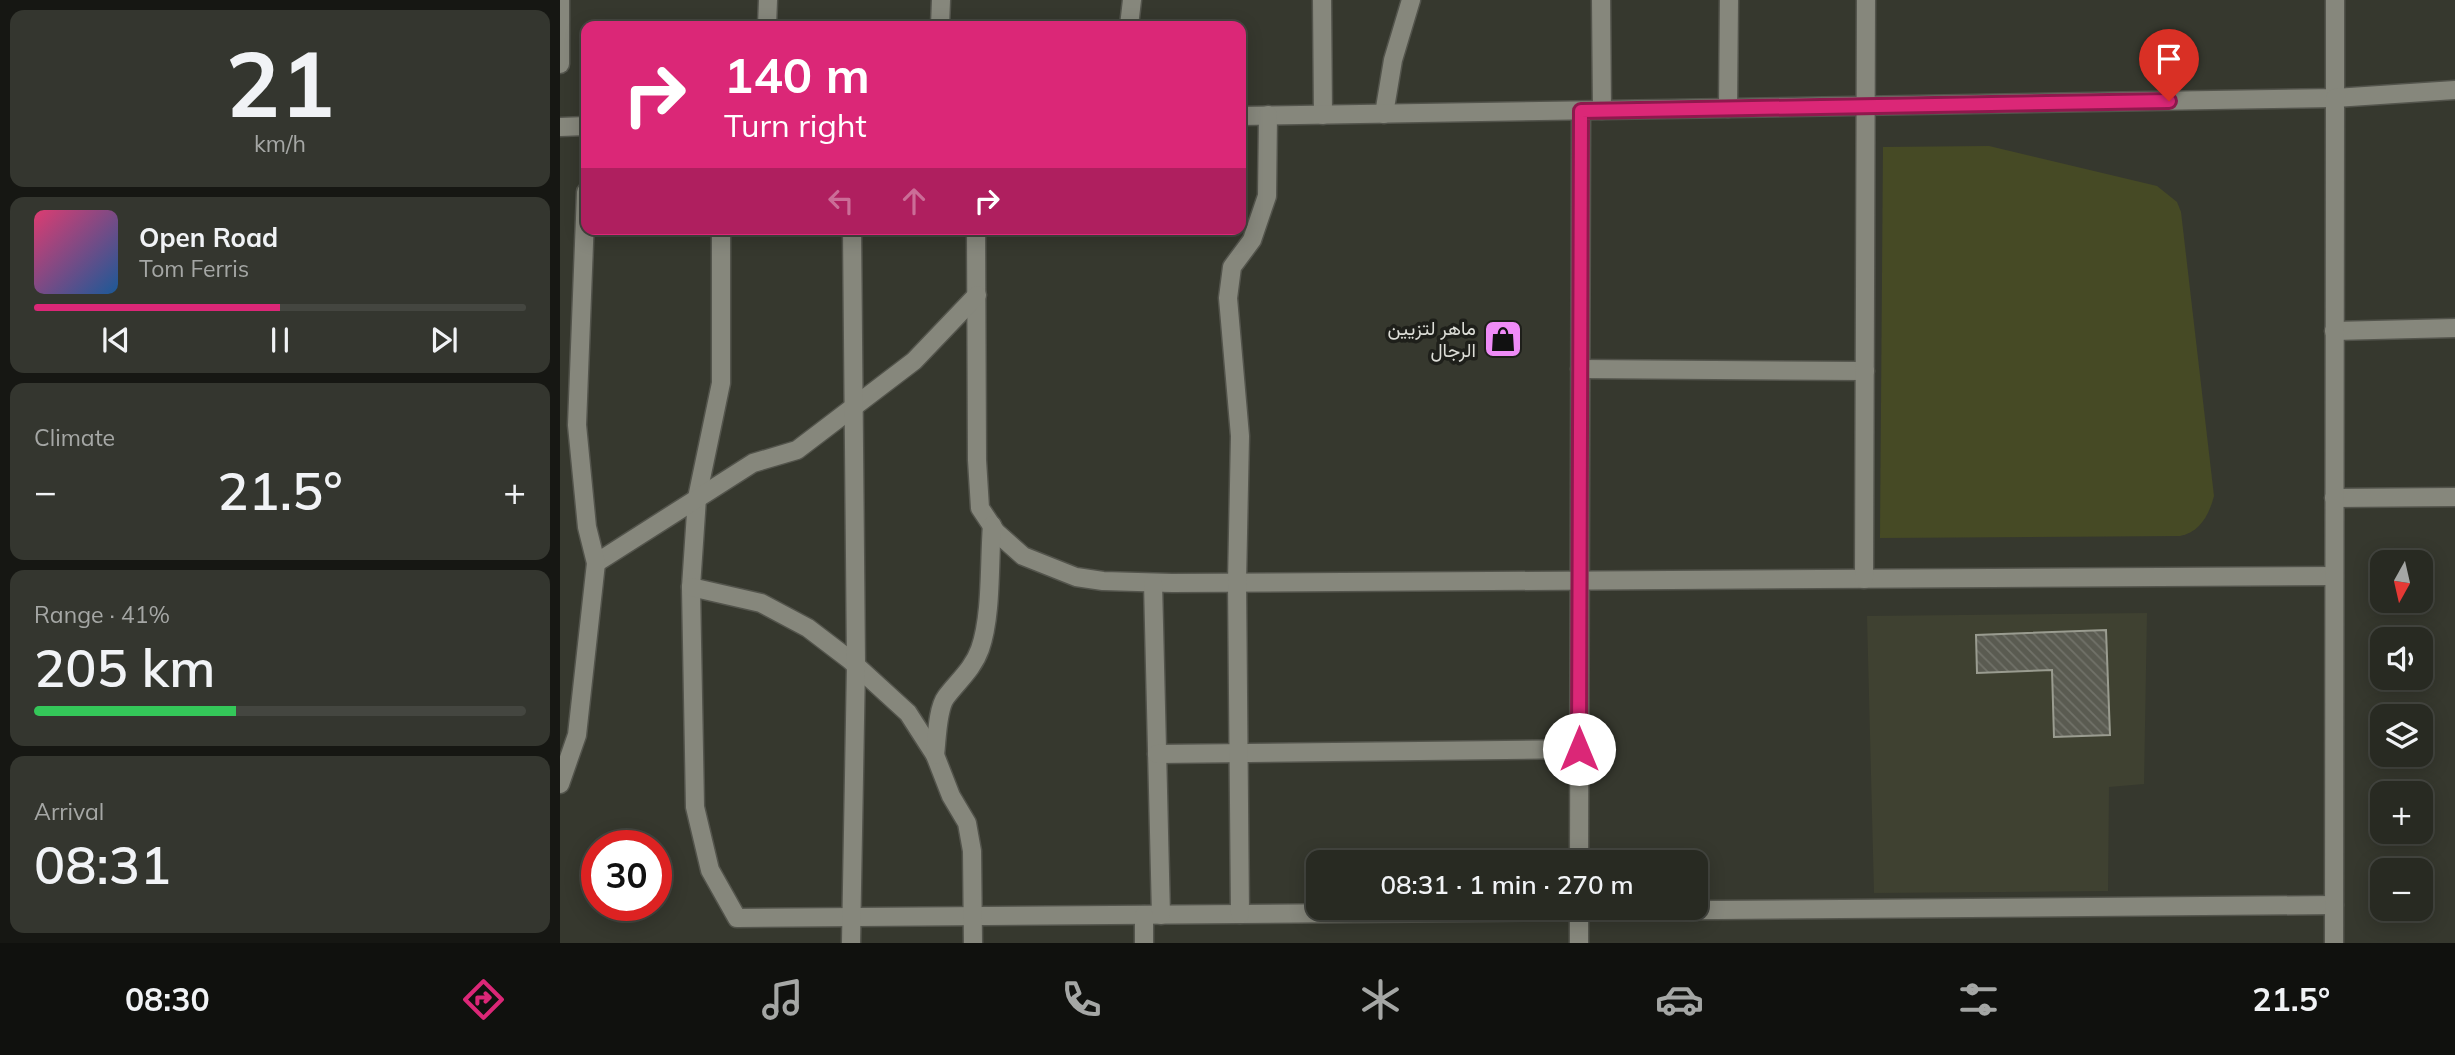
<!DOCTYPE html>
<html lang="en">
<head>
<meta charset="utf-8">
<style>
	:root { --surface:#282a22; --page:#34362f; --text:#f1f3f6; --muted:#a5a7a5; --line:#444640; --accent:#db2777 }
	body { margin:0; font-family:Mulish,Vazirmatn,sans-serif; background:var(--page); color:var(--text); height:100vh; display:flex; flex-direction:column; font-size:26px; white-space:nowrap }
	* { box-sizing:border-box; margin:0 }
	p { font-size:23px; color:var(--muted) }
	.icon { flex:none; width:38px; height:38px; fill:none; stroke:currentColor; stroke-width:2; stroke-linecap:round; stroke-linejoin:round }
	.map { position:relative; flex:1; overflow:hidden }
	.panel { display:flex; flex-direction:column; gap:10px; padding:10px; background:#161713; width:560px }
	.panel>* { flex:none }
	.top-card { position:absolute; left:21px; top:21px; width:665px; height:214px; border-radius:14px; box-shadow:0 4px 18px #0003,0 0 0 2px var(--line); background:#db2777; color:#fff; overflow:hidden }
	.needle { width:46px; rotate:188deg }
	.controls { position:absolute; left:1810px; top:550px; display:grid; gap:14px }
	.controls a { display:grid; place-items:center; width:63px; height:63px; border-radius:14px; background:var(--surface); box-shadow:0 4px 18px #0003,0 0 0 2px var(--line); font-size:35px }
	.speed { position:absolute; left:21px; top:830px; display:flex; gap:14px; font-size:35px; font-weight:700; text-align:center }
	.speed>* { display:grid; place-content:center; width:91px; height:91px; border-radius:50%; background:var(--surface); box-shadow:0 4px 18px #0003,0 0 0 2px var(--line); line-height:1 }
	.speed .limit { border:10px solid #d22; background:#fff; color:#111 }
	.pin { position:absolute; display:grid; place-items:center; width:60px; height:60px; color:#fff; margin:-72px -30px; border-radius:50% 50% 50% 0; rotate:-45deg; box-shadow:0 0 7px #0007 }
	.pin .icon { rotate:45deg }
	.me { position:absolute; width:77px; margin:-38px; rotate:0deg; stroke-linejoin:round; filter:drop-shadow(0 0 5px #0008) }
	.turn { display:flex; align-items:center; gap:24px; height:147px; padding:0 28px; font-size:32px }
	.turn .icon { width:91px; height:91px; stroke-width:2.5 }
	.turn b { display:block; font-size:49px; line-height:60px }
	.lanes { display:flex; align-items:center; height:66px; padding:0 28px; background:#0003; justify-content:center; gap:35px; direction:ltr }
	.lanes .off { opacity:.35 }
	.big { font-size:52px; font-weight:600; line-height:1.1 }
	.panel .card { flex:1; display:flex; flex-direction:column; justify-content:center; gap:10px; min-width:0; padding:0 24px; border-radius:14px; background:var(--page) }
	.panel .dial { align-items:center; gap:0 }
	.dial b { font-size:91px; line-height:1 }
	.song { display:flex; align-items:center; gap:21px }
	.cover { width:84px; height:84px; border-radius:10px; background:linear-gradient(135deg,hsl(340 70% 55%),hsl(210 70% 35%)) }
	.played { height:7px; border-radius:4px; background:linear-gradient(90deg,var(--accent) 50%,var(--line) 50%) }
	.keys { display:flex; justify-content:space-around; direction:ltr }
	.heat { display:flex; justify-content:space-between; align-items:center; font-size:38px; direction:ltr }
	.charge { height:10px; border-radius:5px; background:linear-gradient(90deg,#34c759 41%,var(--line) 0) }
	.trip { position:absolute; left:746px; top:850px; width:402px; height:70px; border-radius:14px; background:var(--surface); box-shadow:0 4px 18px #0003,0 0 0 2px var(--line); font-weight:600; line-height:70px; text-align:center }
	.tab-bar { display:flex; height:112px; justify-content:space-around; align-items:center; background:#10110e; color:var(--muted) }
	.tab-bar .icon { width:49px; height:49px }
	.tab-bar .active { color:var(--accent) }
	.tab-bar b { font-size:32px; color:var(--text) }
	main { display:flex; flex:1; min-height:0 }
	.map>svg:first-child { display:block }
	.built { fill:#3f4131 }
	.green { fill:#464a25 }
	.building { fill:url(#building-back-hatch); stroke:#9a9c90; stroke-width:2 }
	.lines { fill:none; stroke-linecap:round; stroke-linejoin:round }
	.minor-casing { stroke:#53544c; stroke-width:21 }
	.minor { stroke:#86877c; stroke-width:18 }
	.route-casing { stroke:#8e194d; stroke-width:18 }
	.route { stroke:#db2777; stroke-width:12 }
	.labels { text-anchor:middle; stroke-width:7; stroke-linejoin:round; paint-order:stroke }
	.poi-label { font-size:19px; fill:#dcddd7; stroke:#1e1f1a; text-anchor:end }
</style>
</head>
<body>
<main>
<section class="panel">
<div class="card dial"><b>21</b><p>km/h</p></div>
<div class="card">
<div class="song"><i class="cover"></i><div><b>Open Road</b><p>Tom Ferris</p></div></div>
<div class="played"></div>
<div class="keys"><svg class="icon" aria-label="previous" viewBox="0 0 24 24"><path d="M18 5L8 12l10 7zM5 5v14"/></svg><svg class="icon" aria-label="pause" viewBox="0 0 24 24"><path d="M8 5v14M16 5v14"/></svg><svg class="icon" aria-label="next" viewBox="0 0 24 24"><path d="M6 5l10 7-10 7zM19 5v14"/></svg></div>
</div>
<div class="card"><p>Climate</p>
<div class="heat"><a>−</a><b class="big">21.5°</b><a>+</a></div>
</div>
<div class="card"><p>Range · 41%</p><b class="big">205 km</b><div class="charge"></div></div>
<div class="card"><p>Arrival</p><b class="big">08:31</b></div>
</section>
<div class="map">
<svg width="1895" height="943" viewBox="0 0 1895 943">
	<defs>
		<pattern id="building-back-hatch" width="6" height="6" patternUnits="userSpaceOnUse" patternTransform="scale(1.75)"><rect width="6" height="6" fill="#5a5b51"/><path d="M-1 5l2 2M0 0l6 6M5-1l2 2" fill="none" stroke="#717269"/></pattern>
	</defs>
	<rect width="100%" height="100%" fill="#36382e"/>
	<!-- built -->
	<polygon class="built" points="1587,613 1584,784 1549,787 1548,891 1314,893 1307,616"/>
	<!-- green -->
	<path class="green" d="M1429 146 1597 186 1617 202 1621 212 1654 496C1649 515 1640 532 1620 536L1320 538 1323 147Z"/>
	<!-- building -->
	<polygon class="building" points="1546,630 1550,735 1494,737 1492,670 1417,673 1416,635"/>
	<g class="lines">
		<defs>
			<g id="minor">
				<polyline points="0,0 0,64"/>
				<polyline points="762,0 763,115"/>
				<polyline points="1041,0 1042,110"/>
				<polyline points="207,26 208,0"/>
				<polyline points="380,26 381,0"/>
				<polyline points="569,26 572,0"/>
				<polyline points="1168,108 1169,0"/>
				<polyline points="824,114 833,60 851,0"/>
				<polyline points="681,116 1775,98 1775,0"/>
				<polyline points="0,127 26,126"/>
				<polyline points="161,229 161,383 137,498 131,587 135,807 150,870 177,918 1774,905"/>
				<polyline points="416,229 417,460 420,508 436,532 463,556 516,577 543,581 612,583 1774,576"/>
				<polyline points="1774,331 1895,328"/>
				<polyline points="1020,369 1305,371"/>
				<polyline points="1774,498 1895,497"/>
				<polyline points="36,563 193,463 237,450 354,361 417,295"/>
				<polyline points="1304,579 1306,0"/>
				<polyline points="593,583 601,915"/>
				<polyline points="131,587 201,603 248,628 290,660 348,713 375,755 391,796 407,823 412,851 413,943"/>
				<polyline points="597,754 1019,749"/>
				<path d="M375 755C377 740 377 709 386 697 398 681 413 669 420 649 432 615 429 562 432 525"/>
				<polyline points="0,784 17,735 36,563 27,527 17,425 26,192"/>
				<polyline points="1019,863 1021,111"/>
				<polyline points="680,914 677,582 680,436 668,298 672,267 692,240 707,196 708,115"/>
				<polyline points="291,943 296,665 292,229"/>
				<polyline points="584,943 584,915"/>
				<polyline points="1019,943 1019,908"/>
				<polyline points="1774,943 1775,98 1895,90"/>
			</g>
		</defs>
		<!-- minor casing -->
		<use href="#minor" class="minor-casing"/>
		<!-- minor -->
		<use href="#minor" class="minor"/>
	</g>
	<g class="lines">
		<defs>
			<polyline id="route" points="1019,749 1021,111 1609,101"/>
		</defs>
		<!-- route casing -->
		<use href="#route" class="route-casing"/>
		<!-- route -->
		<use href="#route" class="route"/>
	</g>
	<!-- icons -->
	<defs>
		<symbol id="shop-square" viewBox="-11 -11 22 22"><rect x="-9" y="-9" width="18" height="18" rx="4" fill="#ef8bf7" stroke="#1e1f1a"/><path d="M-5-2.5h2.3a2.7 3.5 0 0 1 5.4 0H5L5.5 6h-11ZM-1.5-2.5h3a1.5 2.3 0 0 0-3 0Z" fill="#111"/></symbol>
	</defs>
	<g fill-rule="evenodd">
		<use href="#shop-square" x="921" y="317" width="44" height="44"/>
	</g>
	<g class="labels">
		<!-- poi labels -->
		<g class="poi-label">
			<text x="916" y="335">ماهر لتزيين<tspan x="916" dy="22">الرجال</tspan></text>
		</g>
	</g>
</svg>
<div class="controls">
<a><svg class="needle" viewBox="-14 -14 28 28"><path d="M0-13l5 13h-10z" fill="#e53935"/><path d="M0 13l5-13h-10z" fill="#a5a7a5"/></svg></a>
<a><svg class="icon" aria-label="sound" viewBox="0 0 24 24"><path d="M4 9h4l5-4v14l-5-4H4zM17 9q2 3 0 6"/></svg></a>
<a><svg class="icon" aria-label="layers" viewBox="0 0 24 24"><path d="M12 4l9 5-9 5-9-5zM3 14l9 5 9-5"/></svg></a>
<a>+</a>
<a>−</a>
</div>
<div class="speed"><div class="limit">30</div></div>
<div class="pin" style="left:1609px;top:101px;background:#d93025"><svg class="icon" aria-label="arrive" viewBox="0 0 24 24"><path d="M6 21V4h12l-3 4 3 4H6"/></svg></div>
<svg class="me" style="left:1019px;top:749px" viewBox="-20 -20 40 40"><circle r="19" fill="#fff"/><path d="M0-13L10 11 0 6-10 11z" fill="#db2777"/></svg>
<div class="trip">08:31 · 1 min · 270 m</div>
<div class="top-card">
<div class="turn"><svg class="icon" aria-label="right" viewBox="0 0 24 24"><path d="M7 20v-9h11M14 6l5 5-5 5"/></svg><div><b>140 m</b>Turn right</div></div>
<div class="lanes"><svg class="icon off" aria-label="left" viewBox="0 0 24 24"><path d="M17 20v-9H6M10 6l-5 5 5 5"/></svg><svg class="icon off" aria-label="ahead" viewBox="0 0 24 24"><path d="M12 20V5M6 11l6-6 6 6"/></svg><svg class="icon" aria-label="right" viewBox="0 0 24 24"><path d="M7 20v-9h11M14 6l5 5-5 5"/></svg></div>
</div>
</div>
</main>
<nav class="tab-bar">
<b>08:30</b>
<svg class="icon active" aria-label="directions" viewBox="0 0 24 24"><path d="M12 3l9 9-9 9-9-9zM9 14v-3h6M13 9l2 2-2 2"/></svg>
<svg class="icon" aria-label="music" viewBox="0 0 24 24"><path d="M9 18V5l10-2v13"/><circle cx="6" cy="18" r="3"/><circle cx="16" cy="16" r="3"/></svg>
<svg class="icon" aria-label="phone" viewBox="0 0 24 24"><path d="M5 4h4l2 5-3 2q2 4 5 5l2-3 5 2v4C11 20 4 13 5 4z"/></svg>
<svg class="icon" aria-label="climate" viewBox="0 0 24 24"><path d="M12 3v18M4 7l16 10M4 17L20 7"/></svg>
<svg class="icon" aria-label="car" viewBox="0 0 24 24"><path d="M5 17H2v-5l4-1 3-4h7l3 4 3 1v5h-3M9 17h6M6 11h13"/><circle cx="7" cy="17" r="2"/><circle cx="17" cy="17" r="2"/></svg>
<svg class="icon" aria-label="filters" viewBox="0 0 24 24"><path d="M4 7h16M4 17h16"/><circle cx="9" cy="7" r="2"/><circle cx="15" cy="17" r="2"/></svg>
<b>21.5°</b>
</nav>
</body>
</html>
